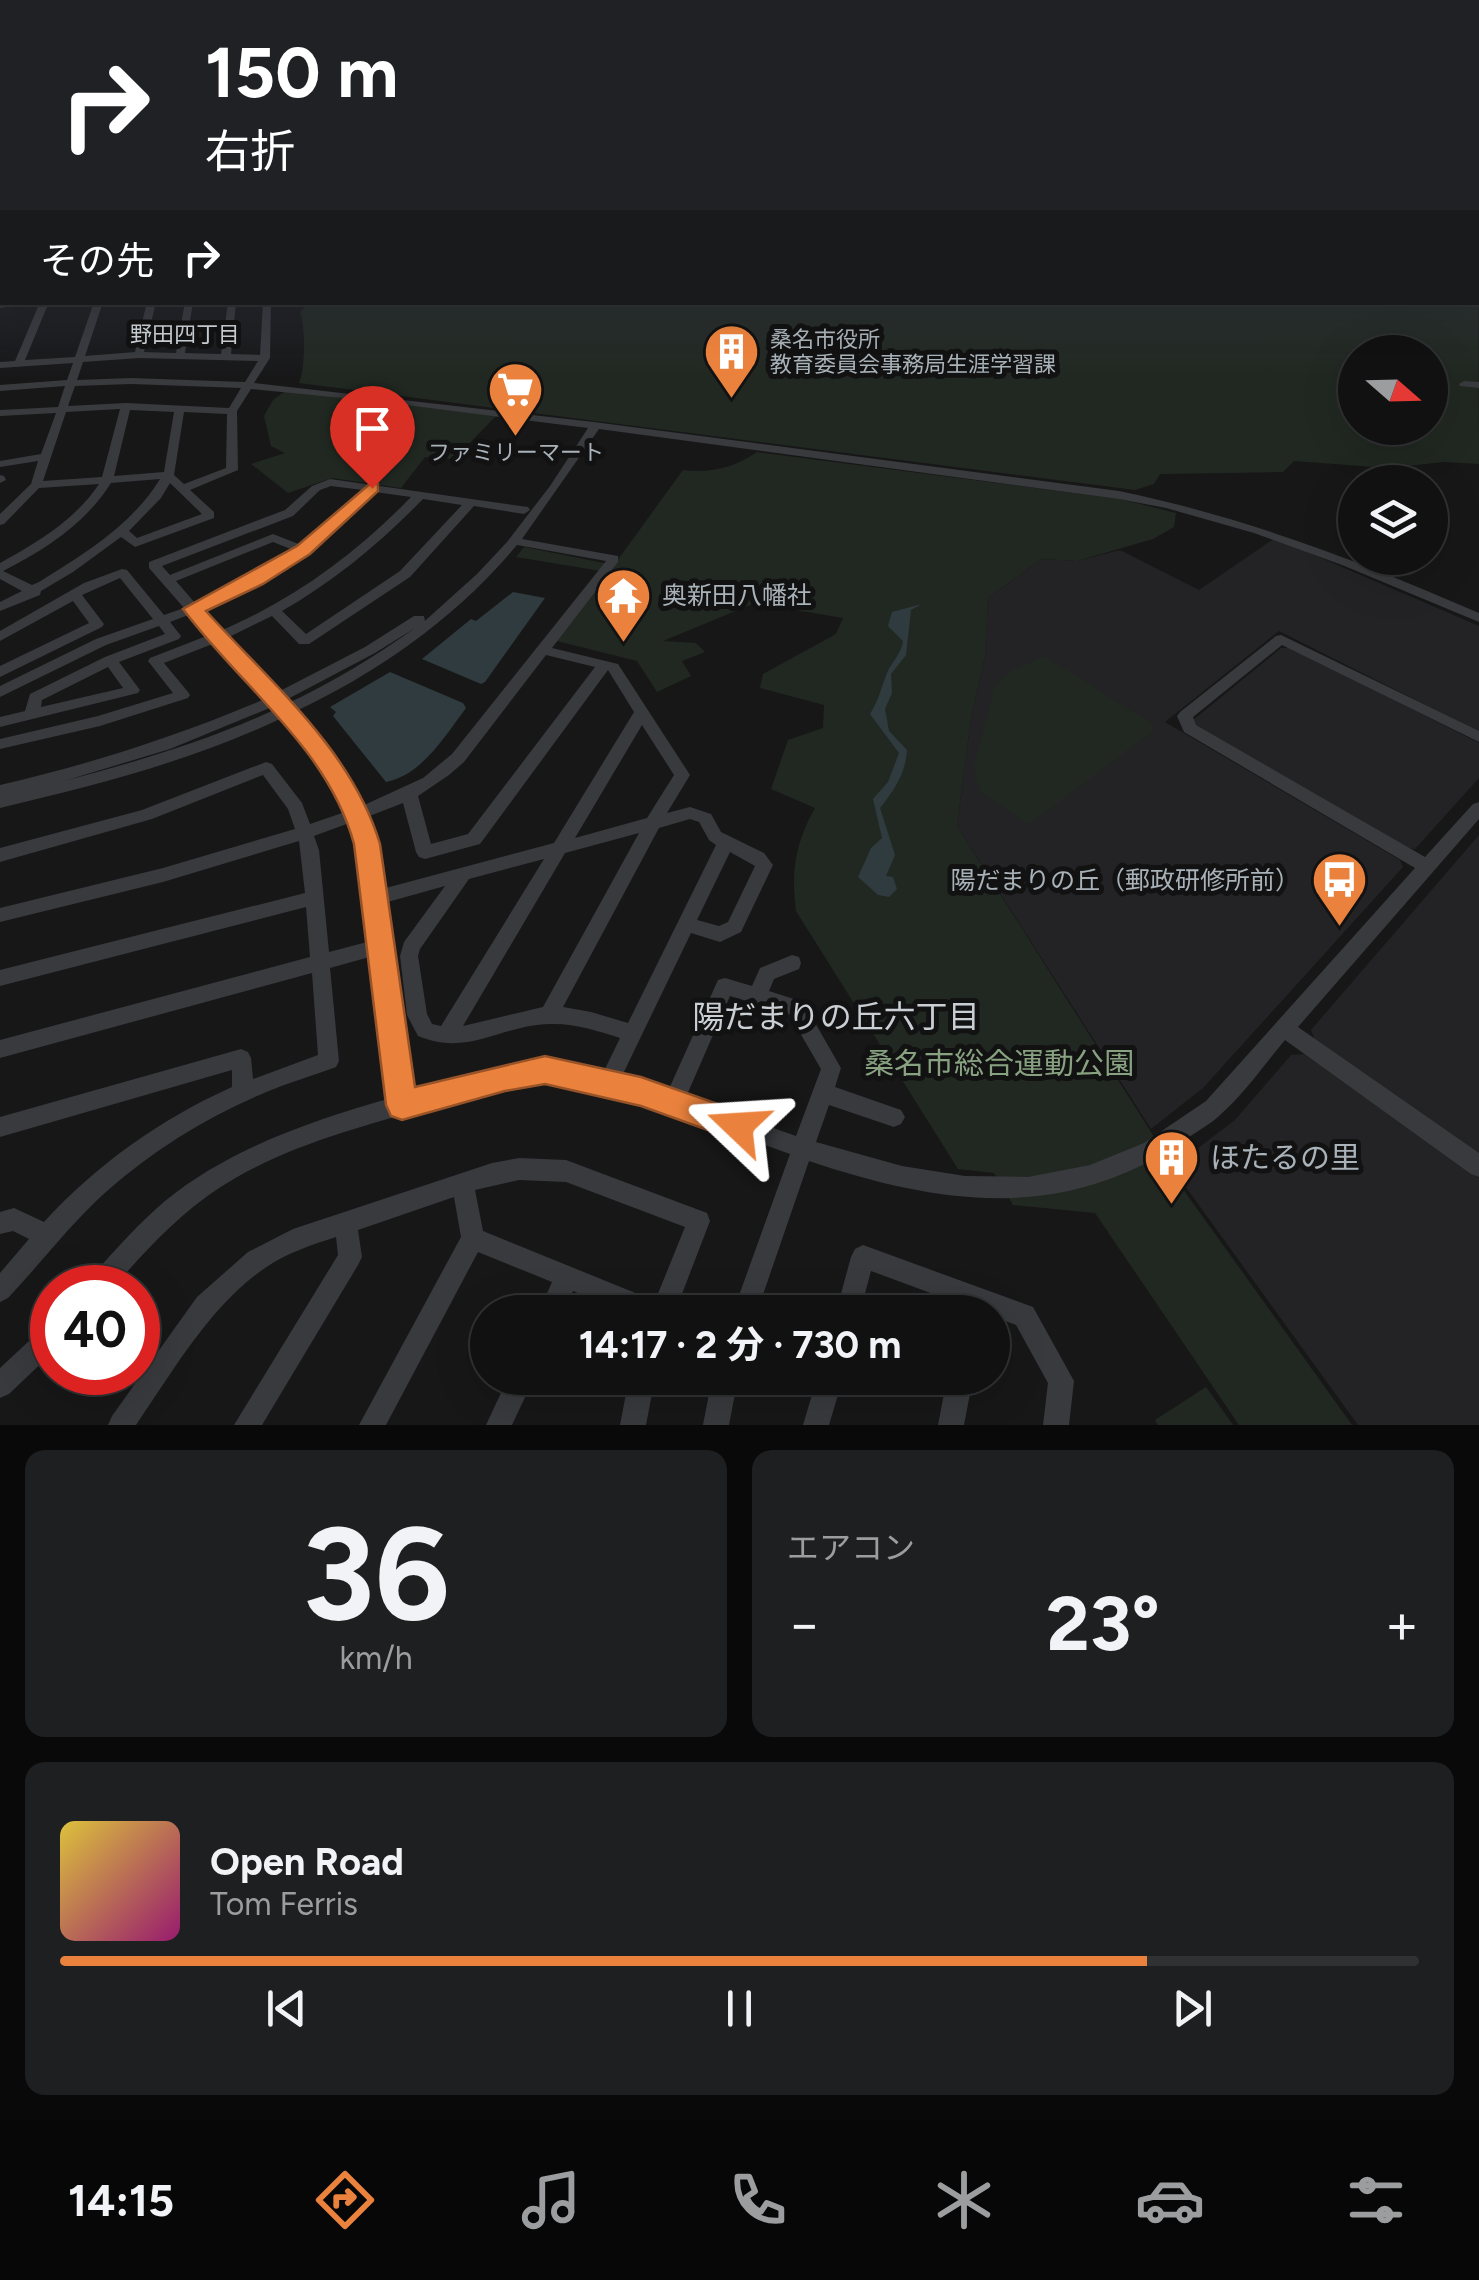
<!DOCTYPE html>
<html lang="ja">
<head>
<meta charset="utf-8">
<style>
	:root { --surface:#111112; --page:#1e1f20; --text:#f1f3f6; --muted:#9c9d9f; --line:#303132; --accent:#ea823d }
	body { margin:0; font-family:Figtree,"Noto Sans JP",sans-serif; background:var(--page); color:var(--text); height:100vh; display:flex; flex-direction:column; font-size:38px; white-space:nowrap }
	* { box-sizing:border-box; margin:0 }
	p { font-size:32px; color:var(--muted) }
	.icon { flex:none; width:55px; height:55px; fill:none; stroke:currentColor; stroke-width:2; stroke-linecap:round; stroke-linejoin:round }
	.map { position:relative; height:1425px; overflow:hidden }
	.details { display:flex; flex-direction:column; gap:25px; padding:25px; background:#09090a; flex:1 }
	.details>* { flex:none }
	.top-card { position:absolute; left:0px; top:0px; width:1480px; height:305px; box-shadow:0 10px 40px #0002,0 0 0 2px var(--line); background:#202124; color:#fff; overflow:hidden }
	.needle { width:65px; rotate:110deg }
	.fabs { position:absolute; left:1338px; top:335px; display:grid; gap:20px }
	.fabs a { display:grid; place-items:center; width:110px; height:110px; border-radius:50%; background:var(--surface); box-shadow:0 10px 40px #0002,0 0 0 2px var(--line); font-size:50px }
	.speed { position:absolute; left:30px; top:1265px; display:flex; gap:20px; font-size:50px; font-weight:700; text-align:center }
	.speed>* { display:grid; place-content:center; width:130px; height:130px; border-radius:50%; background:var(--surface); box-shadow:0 10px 40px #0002,0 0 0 2px var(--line); line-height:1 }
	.speed .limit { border:15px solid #d22; background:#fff; color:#111 }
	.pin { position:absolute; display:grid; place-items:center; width:85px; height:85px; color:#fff; margin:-102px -42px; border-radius:50% 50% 50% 0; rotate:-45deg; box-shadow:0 0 10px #0007 }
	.pin .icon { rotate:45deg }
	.me { position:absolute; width:110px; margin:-55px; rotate:290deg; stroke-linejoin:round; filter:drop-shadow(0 0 8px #0008) }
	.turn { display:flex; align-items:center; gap:35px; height:210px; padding:0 40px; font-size:45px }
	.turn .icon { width:130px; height:130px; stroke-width:2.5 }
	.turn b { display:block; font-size:70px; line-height:85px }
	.then { display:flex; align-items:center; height:95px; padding:0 40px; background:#0003; gap:20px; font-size:38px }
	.big { font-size:75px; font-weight:700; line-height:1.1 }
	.details .tile { flex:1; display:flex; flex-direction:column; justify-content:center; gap:15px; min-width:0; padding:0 35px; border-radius:20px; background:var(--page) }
	.details .dial { align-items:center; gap:0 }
	.dial b { font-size:130px; line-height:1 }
	.song { display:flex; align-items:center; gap:30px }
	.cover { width:120px; height:120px; border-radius:15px; background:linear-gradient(135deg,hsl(50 70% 55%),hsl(320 70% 35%)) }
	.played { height:10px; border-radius:5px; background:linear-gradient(90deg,var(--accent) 80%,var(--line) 80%) }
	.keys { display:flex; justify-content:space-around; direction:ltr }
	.heat { display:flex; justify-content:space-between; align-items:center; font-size:55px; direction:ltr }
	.details .tiles { flex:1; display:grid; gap:25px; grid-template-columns:1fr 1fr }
	.tile:last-child { grid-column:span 2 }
	.trip { position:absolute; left:470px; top:1295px; width:540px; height:100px; border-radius:50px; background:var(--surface); box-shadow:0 10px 40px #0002,0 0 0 2px var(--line); font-weight:700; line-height:100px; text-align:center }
	.dock { display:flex; height:160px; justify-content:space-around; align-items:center; background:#070707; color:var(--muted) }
	.dock .icon { width:70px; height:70px }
	.dock .on { color:var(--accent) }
	.dock b { font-size:45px; color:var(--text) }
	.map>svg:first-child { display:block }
	.built { fill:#232325 }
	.green { fill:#212821; fill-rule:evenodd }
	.water { fill:#2f3b3e }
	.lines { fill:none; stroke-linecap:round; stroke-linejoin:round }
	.minor { fill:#383a3d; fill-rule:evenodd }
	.route { fill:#ea823d; stroke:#985428; stroke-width:2.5 }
	.labels { text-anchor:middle; stroke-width:10; stroke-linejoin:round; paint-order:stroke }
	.far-neighbourhood-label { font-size:22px; fill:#cacfd4; stroke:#121213 }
	.far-poi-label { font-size:22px; fill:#a9b2b8; stroke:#121213; text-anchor:start }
	.poi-label { font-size:25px; fill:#a9b2b8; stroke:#121213; text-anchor:start }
	.near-park-label { font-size:30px; fill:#88a281; stroke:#121213 }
	.near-poi-label { font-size:30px; fill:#a9b2b8; stroke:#121213; text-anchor:start }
	.near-neighbourhood-label { font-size:32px; fill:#cacfd4; stroke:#121213 }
</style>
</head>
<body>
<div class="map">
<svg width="1479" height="1425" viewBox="0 0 1479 1425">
	<rect width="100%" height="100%" fill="#171718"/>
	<!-- built -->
	<g class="built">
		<polygon points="1275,538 1479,626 1479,732 1279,631 1165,722 1400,860 1403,867 1203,1088 1151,1129 957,826 971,718 985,656 988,598 1041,559 1077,561 1120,550 1199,590"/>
		<polygon points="1281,648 1291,648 1479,743 1479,778 1415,849 1406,848 1194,727 1192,721"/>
		<polygon points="1479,835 1479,1156 1315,1040 1311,1030"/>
		<polygon points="1304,1054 1479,1178 1479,1425 1358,1425 1172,1168 1235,1120 1291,1055"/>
	</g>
	<!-- green -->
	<g class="green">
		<path d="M1478 178 1479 464 1444 462 1388 468 1294 461 1283 472 1160 474 1154 484 1135 490 299 383C305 369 306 328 300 313L307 303 1478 302ZM1355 352H1430V428H1355Z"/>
		<polygon points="287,390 496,416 454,459 425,457 401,488 332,478 288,493 251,464 285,453 271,446 264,416 273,400"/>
		<path d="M757 452 1120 499 1176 513 1174 527 1153 539 1077 561 1041 559 988 598 985 656 971 718 957 826 1151 1132 1180 1185 1352 1425H1239L1095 1213 1013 1205 994 1173 958 1169 796 911C791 870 795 844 815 808L771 789 788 740 823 728 824 705 760 688 763 674 836 634 843 618 755 603 663 641 696 643 705 652 682 661 691 676 657 692 637 661 553 640 607 572 516 557 524 547 614 565 683 470C709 474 736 467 757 452Z"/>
		<polygon points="1044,656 1151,723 1153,731 1029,824 980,792 974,767 995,685 1011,671"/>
		<polygon points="1206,1387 1233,1425 1158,1425 1155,1420"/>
	</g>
	<!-- water -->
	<g class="water">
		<polygon points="513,592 545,598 485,682 481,684 422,659 471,619 476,621"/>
		<path d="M922 604 911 610 906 655 891 674 892 693 885 709 889 731 907 750C906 772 894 791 880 808L895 855 886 876 893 877 897 889 889 897 878 895 858 877 871 848 882 838 873 799 888 782 899 753 870 714C879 700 881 688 887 673 892 661 901 655 903 641L888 626 892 612Z"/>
		<path d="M390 672 463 703 466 708C445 736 422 775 386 782L333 716 336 712 330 707Z"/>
	</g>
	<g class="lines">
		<!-- minor -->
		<g class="minor">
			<rect x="0" y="220" width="2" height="4"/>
			<rect x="0" y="238" width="2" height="7"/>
			<rect x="0" y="258" width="2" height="4"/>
			<polygon points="0,275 2,276 2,280 0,281"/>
			<polygon points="0,302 34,302 0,308"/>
			<path d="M40 302H49L25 360 75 357 94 302H103L85 356 135 352 147 302H156L144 352 176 353 185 302H193L185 353 221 354 228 302H236L231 354 260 355 263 302H271L270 358 254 383 594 422 1119 491C1245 517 1362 562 1479 613V622L1342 565 1254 533 1166 508 1119 499 599 429 522 539 618 556V562L552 648 618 664 690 775 667 813 690 807 711 814 721 832 764 853 773 865 741 932 720 942 691 933 622 1076 668 1091 718 980 725 978 752 986 760 968 792 955 799 957 801 963 799 969 774 979 769 991 803 1002 841 1068 835 1087 901 1110 905 1117 901 1124 894 1127 829 1105 816 1142 902 1166 965 1176 1028 1177 1090 1165 1144 1143 1206 1101 1415 868 1184 732 1177 716 1180 712 1276 636 1281 635 1479 731V742L1282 645 1193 717 1196 725 1425 857 1473 804 1479 802V819L1298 1027 1479 1153V1177L1471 1174 1285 1040C1264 1065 1244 1094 1220 1115 1211 1124 1199 1130 1189 1137 1067 1223 943 1206 809 1161L757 1312H733L790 1154 618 1093C595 1090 571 1079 545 1079 506 1080 469 1095 433 1106 360 1127 284 1146 219 1188 178 1215 145 1251 113 1288H85L89 1280C113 1252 137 1225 165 1201 230 1148 311 1121 391 1098L373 956 330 968 339 1061 336 1067C312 1076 287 1083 264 1093 207 1117 153 1150 107 1191 71 1223 42 1262 8 1298L0 1302V1273L29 1239 13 1231 0 1234V1212L14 1208 44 1222C97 1164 161 1119 232 1087V1070L0 1137V1117L241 1049 248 1052 251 1058 253 1079 318 1055 312 973 0 1058V1040L310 957 306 907 0 986V970L305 893 299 841 163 882 0 922V908L163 868 295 829 288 809 263 775 152 819 0 862V848L142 810 266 762 272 764 302 803 310 824 348 811 331 775 282 718C192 761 96 785 0 808V785C91 764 178 736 265 699L215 643 164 663 188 692 190 695 188 698 100 726 0 749V739L98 716 173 693 148 661 150 658 209 635 191 614 170 622 181 636 179 639 119 662 140 690 138 693 0 727V717L25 711 30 694 105 657 165 634 159 626 106 645 0 697V686L96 639 153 619 120 578 82 595 104 624 102 627 0 677V666L89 623 73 601 0 641V631L84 583 122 569 127 570 164 615 184 608 149 568V562L285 510 312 486 330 479 528 507 530 510 524 514 474 506 410 577 309 644H299L272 616 227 638 276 693 365 647 414 616H424L425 621 427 619 477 574 507 542 550 486 588 428 382 402 251 389 237 411 238 470 190 490 214 512V518L135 547 121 537 73 572 41 591 40 595 0 611V602L22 591 0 579V563C38 542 75 520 99 484L39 488 4 524 0 525V514L31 484 38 461 0 467V461L41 454 56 413 0 416V410L58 407 65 386 0 391V385L67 380 73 363 0 368V362L15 361ZM139 358 258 361 245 382 131 378 77 380 83 362ZM131 384 241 388 229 408 126 403 68 406 75 386ZM120 409 102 477 43 481 66 412ZM130 410 174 412 164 472 114 476ZM184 412 227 414 226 468 184 484 174 475ZM160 479C132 525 84 554 39 582L32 585 3 571C46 549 85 524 111 483ZM170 483 202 514 137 538 129 531 161 498ZM331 486 363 490 317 534 301 545 273 534 170 575 162 566 293 516 320 490ZM375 492 411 497C356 554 293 600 220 631L202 610C244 590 286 569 324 541 342 527 358 508 375 492ZM423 499 462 505 400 571 306 634 282 611C336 580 380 543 423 499ZM273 542 293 550 251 577 195 603 176 581ZM517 545 606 561 452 754 423 778 362 806 344 768 294 712C379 672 456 618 517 545ZM415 628C374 657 332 683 286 704L284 701 375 653ZM546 655 595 667 468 834 431 844 418 796 449 775 464 762ZM108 667 123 688 41 707 42 700ZM608 670 634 712 554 843 382 889 375 843 367 817 403 803 416 852 419 857 425 859 480 844ZM272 707 274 710C207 741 136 762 64 781L170 749ZM642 725 674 775 647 818 575 838ZM690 819 699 822 709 840 716 845 628 1023 591 1012 563 1007 659 828ZM352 822 359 843 371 941 329 952 319 850 314 836ZM639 833 543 1007 463 1026 565 853ZM730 852 755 866 728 922 719 926 697 920ZM544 859 441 1026 432 1024 427 1014 418 956 420 949 469 879ZM445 886 404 942 400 956 407 1015 418 1036C469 1057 500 1025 550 1024 574 1023 598 1031 620 1038L604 1071C586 1066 568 1061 549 1061 503 1059 455 1080 411 1093L384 903ZM730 996 789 1014 821 1069 796 1136 686 1097Z"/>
			<polygon points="1464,381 1479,382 1479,388 1460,386 1459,384"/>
			<polygon points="0,475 4,476 6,480 0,483"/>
			<path d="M519 1158 566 1160 707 1213 710 1221 675 1312H625L573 1291 563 1312H539L552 1282 478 1252 386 1425H359L461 1237 454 1197 358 1230 362 1257 358 1265 262 1425H234L338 1255 336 1237C312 1245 286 1253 265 1268 209 1307 174 1370 136 1425H108L112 1416 197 1297 248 1252 293 1229 492 1163ZM519 1180 566 1182 685 1227 655 1301 483 1231 475 1190Z"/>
			<polygon points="863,1245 1033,1307 1074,1381 1069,1425 1043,1425 1048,1383 1016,1325 992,1316 992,1312 982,1312 871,1271 860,1312 836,1312 851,1257 855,1249"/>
			<polygon points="52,1325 52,1353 9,1394 0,1398 0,1368 43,1328"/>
			<polygon points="508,1378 534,1378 512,1425 486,1425"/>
			<polygon points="629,1378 655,1378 646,1425 620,1425"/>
			<polygon points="712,1378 738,1378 729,1425 703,1425"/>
			<polygon points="817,1378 843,1378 829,1425 803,1425"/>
			<polygon points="947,1378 973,1378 964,1425 938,1425"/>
		</g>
	</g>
	<!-- sky -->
	<linearGradient id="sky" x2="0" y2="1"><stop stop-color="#0d0d0d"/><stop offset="0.47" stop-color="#363c48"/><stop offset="1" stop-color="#363c48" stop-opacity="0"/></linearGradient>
	<rect width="1479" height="378" fill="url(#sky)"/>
	<!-- route -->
	<path class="route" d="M372 482 378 484V491L310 554 263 584 206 611C270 682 352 750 380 844L415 1087 545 1056 641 1077 749 1115 754 1126 749 1137 738 1141 641 1106 545 1084 505 1091 402 1120 391 1116 386 1105 354 844C328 748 241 687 183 609L297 546Z"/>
	<!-- icons -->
	<defs>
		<symbol id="building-pin" viewBox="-11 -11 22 30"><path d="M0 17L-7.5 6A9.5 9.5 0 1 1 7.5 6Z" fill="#ea823d" stroke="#121213"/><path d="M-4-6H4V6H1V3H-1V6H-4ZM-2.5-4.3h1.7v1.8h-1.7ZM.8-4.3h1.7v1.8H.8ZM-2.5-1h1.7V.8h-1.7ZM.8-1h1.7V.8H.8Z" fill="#fff"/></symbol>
		<symbol id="supermarket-pin" viewBox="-11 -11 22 30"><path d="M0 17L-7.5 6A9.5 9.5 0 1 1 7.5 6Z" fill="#ea823d" stroke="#121213"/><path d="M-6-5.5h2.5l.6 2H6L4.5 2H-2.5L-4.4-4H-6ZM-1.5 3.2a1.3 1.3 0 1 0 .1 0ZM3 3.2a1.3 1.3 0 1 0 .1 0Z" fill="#fff"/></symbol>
		<symbol id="temple-pin" viewBox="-11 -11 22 30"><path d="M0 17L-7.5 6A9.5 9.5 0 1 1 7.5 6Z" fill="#ea823d" stroke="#121213"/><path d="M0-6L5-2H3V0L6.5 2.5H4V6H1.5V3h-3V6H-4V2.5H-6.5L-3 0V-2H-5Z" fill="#fff"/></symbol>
		<symbol id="bus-pin" viewBox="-11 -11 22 30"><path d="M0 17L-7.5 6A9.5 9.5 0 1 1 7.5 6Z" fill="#ea823d" stroke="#121213"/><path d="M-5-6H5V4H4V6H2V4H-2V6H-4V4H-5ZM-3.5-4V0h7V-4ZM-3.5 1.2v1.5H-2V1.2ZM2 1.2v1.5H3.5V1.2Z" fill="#fff"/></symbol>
	</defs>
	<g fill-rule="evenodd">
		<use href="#building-pin" x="700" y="320" width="63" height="86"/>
		<use href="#supermarket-pin" x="484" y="358" width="63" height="86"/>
		<use href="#temple-pin" x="592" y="564" width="63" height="86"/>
		<use href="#bus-pin" x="1308" y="848" width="63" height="86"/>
		<use href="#building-pin" x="1140" y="1126" width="63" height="86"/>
	</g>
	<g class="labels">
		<!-- far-neighbourhood labels -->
		<g class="far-neighbourhood-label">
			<text x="185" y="342">野田四丁目</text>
		</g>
		<!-- far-poi labels -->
		<g class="far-poi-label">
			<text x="770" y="347">桑名市役所<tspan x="770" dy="25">教育委員会事務局生涯学習課</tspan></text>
			<text x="516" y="460" text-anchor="middle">ファミリーマート</text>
		</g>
		<!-- poi labels -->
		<g class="poi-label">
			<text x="662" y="604">奥新田八幡社</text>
			<text x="1300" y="889" text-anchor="end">陽だまりの丘（郵政研修所前）</text>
		</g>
		<!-- near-park labels -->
		<g class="near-park-label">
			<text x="999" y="1074">桑名市総合運動公園</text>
		</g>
		<!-- near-poi labels -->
		<g class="near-poi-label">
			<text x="1210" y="1168">ほたるの里</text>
		</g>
		<!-- near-neighbourhood labels -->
		<g class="near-neighbourhood-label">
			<text x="836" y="1028">陽だまりの丘六丁目</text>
		</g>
	</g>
</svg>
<div class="fabs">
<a><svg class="needle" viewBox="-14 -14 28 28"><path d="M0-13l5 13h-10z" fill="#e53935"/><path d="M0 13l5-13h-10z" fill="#9c9d9f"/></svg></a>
<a><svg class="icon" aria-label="layers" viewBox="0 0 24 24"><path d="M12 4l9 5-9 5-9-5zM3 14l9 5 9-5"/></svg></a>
</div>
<div class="speed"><div class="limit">40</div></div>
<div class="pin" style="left:372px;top:488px;background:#d93025"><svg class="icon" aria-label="arrive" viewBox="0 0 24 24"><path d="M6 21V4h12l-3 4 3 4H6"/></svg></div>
<svg class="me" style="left:738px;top:1126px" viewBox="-20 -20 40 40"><path d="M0-17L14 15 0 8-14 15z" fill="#ea823d" stroke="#fff" stroke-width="4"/></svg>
<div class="trip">14:17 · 2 分 · 730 m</div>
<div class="top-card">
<div class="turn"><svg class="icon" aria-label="right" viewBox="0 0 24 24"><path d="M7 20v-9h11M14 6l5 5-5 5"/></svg><div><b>150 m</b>右折</div></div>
<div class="then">その先<svg class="icon" aria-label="right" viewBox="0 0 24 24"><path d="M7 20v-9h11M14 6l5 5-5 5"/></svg></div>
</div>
</div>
<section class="details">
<div class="tiles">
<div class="tile dial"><b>36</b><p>km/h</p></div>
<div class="tile"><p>エアコン</p>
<div class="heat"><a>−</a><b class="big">23°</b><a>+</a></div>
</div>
<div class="tile">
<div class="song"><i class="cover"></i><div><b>Open Road</b><p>Tom Ferris</p></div></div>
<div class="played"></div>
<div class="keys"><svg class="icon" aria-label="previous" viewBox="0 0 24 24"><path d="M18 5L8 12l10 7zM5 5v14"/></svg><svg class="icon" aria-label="pause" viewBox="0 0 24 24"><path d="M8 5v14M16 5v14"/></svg><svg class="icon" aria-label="next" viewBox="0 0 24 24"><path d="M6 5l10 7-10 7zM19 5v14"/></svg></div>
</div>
</div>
</section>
<nav class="dock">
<b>14:15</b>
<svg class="icon on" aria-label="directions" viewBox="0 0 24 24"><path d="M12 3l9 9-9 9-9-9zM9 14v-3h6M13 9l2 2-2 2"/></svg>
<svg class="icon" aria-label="music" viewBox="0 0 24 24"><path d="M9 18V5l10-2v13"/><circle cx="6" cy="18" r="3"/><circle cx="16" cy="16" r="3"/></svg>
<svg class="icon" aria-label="phone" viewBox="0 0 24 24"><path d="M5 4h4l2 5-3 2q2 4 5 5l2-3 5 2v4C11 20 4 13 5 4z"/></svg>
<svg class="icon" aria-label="climate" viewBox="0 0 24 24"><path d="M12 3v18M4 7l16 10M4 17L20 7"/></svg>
<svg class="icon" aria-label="car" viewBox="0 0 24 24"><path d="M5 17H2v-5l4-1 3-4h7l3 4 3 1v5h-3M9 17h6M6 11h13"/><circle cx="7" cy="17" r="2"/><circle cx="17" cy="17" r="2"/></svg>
<svg class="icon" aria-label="filters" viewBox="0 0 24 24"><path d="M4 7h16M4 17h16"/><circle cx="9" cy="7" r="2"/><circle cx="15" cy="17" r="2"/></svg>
</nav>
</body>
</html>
